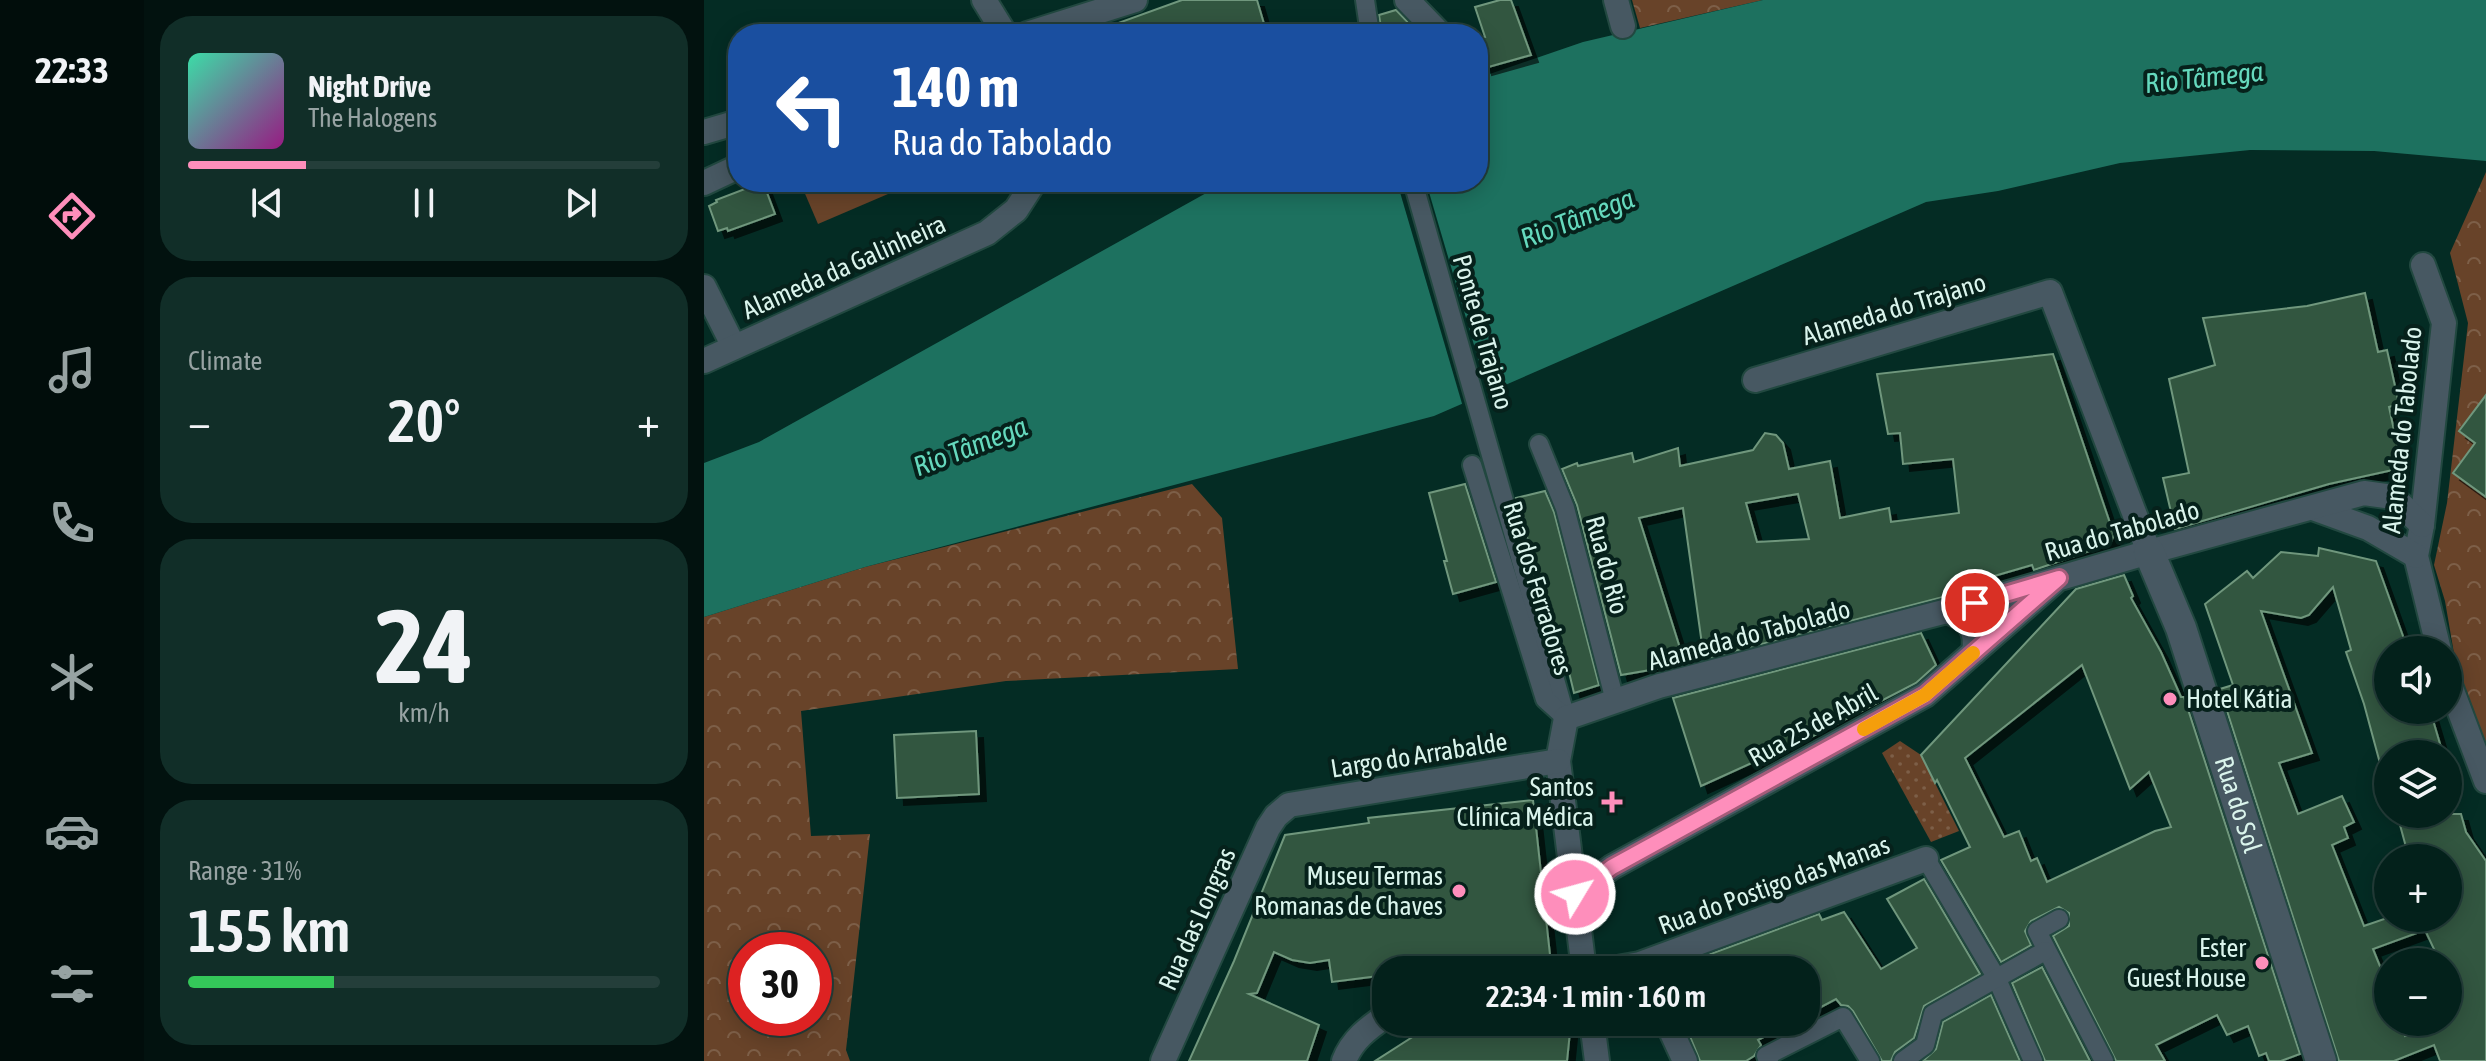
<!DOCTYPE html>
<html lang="en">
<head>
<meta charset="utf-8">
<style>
	:root { --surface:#03211b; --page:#112e28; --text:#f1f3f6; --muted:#97a3a3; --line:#243e3a; --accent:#fe8ebb }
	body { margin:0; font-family:"Asap Condensed",sans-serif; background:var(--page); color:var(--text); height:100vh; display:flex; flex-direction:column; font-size:30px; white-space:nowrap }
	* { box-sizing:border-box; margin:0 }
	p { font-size:26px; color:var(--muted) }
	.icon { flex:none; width:44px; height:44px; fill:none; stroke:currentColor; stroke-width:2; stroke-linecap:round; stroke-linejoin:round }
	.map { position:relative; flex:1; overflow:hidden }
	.sheet { display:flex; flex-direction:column; gap:16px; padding:16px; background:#02120f; width:560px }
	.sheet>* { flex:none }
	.top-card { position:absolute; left:24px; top:24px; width:760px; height:168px; border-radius:32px; box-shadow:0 4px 20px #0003,0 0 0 2px var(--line); background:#1a4fa0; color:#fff; overflow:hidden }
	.controls { position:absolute; left:1670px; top:636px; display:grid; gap:16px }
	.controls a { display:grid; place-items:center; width:88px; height:88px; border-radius:50%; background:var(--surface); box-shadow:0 4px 20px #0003,0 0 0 2px var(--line); font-size:40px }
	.speed { position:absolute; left:24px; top:932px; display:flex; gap:16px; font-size:40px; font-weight:700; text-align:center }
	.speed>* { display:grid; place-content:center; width:104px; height:104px; border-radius:50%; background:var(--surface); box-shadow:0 4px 20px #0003,0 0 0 2px var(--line); line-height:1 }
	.speed .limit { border:12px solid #d22; background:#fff; color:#111 }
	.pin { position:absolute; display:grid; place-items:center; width:68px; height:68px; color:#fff; margin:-34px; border:4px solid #fff; border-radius:50%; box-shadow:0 2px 8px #0007 }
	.me { position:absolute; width:88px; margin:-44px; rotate:53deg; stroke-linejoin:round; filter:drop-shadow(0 0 6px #0008) }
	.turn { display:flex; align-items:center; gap:28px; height:168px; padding:0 32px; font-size:36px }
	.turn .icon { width:104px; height:104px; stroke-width:2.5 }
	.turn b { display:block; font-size:56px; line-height:68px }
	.big { font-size:60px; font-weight:600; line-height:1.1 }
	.sheet .card { flex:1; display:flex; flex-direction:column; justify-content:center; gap:12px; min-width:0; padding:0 28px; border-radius:32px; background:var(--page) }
	.sheet .dial { align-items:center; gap:0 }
	.dial b { font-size:104px; line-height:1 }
	.song { display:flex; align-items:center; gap:24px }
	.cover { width:96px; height:96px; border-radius:12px; background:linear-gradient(135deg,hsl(160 70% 55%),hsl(310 70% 35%)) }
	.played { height:8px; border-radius:4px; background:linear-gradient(90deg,var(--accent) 25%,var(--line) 25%) }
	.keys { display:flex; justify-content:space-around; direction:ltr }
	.heat { display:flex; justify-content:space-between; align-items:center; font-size:44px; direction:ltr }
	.charge { height:12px; border-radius:6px; background:linear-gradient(90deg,#34c759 31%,var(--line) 0) }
	.trip { position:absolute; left:668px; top:956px; width:448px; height:80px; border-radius:32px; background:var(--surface); box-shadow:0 4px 20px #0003,0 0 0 2px var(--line); font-weight:600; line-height:80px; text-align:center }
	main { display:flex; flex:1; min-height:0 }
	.dock { display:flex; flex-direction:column; width:144px; justify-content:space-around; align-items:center; background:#010d0b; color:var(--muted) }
	.dock .icon { width:56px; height:56px }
	.dock .current { color:var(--accent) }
	.dock b { font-size:36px; color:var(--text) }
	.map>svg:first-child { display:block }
	.grass { fill:#684329 }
	.forest { fill:url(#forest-crowns); fill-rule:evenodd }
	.garden { fill:url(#garden-dots) }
	.water { fill:#1d715f }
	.pier { fill:#042c24 }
	.building { fill:#325740; stroke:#70977d; stroke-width:2; fill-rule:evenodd; filter:url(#shadow) }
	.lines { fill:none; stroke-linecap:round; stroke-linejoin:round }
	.pedestrian-casing { stroke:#224840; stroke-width:22 }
	.minor-casing { stroke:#224840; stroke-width:28 }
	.tertiary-casing { stroke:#224840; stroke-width:34 }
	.pedestrian { stroke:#475862; stroke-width:18 }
	.minor { stroke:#475862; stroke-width:24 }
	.tertiary { stroke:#475862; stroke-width:30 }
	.route-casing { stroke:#a55c7a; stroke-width:20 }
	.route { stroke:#fe8ebb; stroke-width:14 }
	.slow { stroke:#f59e0b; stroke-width:14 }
	.poi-dot { fill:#fe8ebb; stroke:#06211b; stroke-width:3 }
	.labels { text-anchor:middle; stroke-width:8; stroke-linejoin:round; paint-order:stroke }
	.street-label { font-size:26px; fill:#daf4ec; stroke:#06211b }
	.poi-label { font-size:26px; fill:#daf4ec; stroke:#06211b; text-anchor:end }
	.water-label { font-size:28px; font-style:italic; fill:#65d9bd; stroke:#06211b }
</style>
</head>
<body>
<main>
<nav class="dock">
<b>22:33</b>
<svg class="icon current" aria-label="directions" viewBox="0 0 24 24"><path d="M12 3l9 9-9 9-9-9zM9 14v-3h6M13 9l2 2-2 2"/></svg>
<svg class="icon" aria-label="music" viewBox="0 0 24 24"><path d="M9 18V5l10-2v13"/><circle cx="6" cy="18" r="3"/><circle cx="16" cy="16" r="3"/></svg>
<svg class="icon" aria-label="phone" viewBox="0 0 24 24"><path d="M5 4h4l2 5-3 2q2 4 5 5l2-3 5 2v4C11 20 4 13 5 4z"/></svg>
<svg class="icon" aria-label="climate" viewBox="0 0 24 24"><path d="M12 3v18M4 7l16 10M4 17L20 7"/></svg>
<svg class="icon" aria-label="car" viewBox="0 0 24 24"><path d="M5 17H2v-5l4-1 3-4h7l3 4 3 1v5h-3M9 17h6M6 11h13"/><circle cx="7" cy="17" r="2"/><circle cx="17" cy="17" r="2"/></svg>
<svg class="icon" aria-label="filters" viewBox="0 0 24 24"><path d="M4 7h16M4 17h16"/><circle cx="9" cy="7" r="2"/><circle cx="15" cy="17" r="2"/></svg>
</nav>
<section class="sheet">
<div class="card">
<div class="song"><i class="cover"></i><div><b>Night Drive</b><p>The Halogens</p></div></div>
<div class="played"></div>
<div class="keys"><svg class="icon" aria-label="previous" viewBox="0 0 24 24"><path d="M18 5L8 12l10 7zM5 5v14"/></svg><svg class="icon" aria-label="pause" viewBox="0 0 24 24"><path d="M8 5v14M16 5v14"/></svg><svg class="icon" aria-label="next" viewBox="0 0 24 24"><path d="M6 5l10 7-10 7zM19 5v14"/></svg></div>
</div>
<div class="card"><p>Climate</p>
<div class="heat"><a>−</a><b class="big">20°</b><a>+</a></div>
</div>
<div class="card dial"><b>24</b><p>km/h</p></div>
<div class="card"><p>Range · 31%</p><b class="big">155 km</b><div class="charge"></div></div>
</section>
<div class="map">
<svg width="1782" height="1061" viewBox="0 0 1782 1061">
	<defs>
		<pattern id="forest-crowns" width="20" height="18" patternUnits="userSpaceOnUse" patternTransform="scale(2)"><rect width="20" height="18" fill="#684329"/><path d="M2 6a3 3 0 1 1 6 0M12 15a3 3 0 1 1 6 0" fill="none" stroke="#7d5f48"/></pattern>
		<pattern id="garden-dots" width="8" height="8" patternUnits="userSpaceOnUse" patternTransform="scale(2)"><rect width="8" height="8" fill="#684329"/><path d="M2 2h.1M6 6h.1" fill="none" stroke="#7d5f48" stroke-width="1.8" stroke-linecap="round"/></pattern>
		<filter id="shadow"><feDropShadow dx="7" dy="7" stdDeviation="0" flood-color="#0009"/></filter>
	</defs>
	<rect width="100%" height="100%" fill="#042c24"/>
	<!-- grass -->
	<polygon class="grass" points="96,182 212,182 114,224"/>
	<!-- forest -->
	<g class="forest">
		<polygon points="928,0 1059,0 936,28"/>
		<polygon points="1782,172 1782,395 1755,431 1771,443 1750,472 1782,497 1782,747 1752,665 1741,601 1730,565 1743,503 1764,323 1746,253"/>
		<path d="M488 484 518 518 534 669 302 681 97 711 107 836 166 834 142 1050 146 1061H0V617L161 567ZM42 950H110V1018H42Z"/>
	</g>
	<!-- garden -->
	<polygon class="garden" points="1196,741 1217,755 1255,831 1227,842 1178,753"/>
	<!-- water -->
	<polygon class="water" points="1059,0 1782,0 1782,161 1670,151 1546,150 1416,163 1294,191 1222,202 730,416 161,567 0,617 0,463 55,442 522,182 774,182 774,78 879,42"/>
	<!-- pier -->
	<polygon class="pier" points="693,182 722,182 785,396 759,407"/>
	<!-- building -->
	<g class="building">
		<polygon points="478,0 553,0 563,34 393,34 392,31"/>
		<polygon points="796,0 807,0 827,55 781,68 775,38 781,37 771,7"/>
		<polygon points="692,10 715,34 678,34 675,15"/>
		<polygon points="59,182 71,214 24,231 23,228 14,231 5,206 13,202 12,200"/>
		<polygon points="1661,293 1674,352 1683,350 1695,404 1685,407 1698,468 1625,484 1471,529 1459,478 1485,473 1465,379 1511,365 1499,318 1603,306"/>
		<path d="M1349 354 1410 535 1406 544 1330 570 1328 565 1280 579 1281 584 1239 597 1000 659 979 508 935 518 981 664 917 675 873 505 858 469 873 463 874 466 928 453 930 462 974 448 976 466 1049 450 1061 433 1072 435 1079 443 1085 469 1126 461 1136 518 1185 508 1187 522 1255 513 1249 459 1199 464 1196 433 1184 434 1173 374ZM1094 494 1105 539 1053 542 1042 503Z"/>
		<polygon points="1782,395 1782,497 1749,473 1771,443 1755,431"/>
		<polygon points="761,484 792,582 749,594 740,561 743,561 725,493"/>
		<polygon points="841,491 850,512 895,685 870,693 863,664 859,665 812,498"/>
		<path d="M1615 548 1672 561 1704 650H1684V710H1726L1739 754H1684V766L1677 767 1660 704 1642 652 1647 650 1629 587 1605 615 1597 618 1557 611 1608 753 1575 763 1594 814 1638 796 1650 822 1640 827 1644 838 1628 845 1660 926 1683 918H1744V858H1705L1693 814H1757L1762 832 1782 861V1061H1736L1730 1045 1690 1061H1635L1516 689 1529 685 1501 604 1543 571 1549 578 1577 552 1614 556ZM1721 930 1736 962H1744V1024L1701 1036 1696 1022H1684V986L1669 949Z"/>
		<path d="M1420 575 1429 596 1427 598 1457 652 1477 697H1480L1596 1054 1577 1061H1565L1562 1053 1555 1056 1544 1026 1523 1035 1513 1015 1452 1045 1461 1061H1412L1349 936 1365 926V913L1355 907 1327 921 1321 931 1327 945 1297 962 1237 860 1266 847 1233 780 1231 783 1217 755 1372 589ZM1378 665 1426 789 1445 772 1467 827 1451 831 1343 882 1333 858 1327 861 1315 831 1300 837 1261 758Z"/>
		<polygon points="1217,633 1232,665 1212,683 1086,748 1085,746 997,786 969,698"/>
		<polygon points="272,731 275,794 193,798 190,735"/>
		<polygon points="829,800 847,964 792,970 682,970 682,975 628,982 625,960 606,963 588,960 570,952 553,993 545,994 615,1025 603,1061 485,1061 530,961 581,835 665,823 664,818"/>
		<polygon points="1220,879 1276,974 1220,1006 1210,1038 1191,1052 1187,1061 1178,1061 1149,1011 1144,1006 1137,1005 1132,999 1102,1015 1102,970 963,970 1115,914 1118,920 1140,912 1177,969 1213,948 1183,899"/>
		<polygon points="1338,967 1386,1061 1341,1061 1308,983"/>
		<polygon points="1287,995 1316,1061 1219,1061 1232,1049 1239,1022"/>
		<polygon points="788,1022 867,1022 863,1061 671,1061 721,1029 776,1028 778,1023"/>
		<polygon points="980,1022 1088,1022 1054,1040 1057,1045 1050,1056 1042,1061 996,1061"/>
	</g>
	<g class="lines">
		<defs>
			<g id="pedestrian">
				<polyline points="661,0 666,34"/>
				<polyline points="709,182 862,718"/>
				<polyline points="835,444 861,508 911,701"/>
				<polyline points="768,465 841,699 862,718"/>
				<polyline points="1222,859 1292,977 1329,1061"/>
				<polyline points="1355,919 1333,931 1400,1061"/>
				<polyline points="1065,1061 1062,1056 1139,1017 1166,1061"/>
				<polyline points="1199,1061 1221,1045 1229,1014 1341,951"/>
			</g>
			<g id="minor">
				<polyline points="280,0 301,34"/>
				<polyline points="703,0 736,34"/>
				<polyline points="912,0 919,26"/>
				<polyline points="323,34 431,0"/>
				<polyline points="0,132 34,122"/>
				<polyline points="0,183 34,167"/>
				<polyline points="1719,265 1740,323 1718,525 1712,556 1735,650"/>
				<polyline points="0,287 30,347"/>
				<polyline points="0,361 283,233 312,210 330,182"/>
				<polyline points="1051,380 1346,292 1445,552"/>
				<polyline points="1609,508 1664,528 1712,556"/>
				<path d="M1243 611C1264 619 1274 628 1270 652"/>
				<polyline points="1744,680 1782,781"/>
				<polyline points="871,894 908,867 1221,695 1349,583"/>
				<polyline points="880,970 854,761 862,718 955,686 1243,611 1445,552 1660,493 1689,497 1718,525"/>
				<polyline points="902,970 936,964 1222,859"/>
				<polyline points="888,1022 893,1061"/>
				<polyline points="963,1022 981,1061"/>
				<polyline points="459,1061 564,828 572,816 585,805 854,761"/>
				<path d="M640 1061C648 1040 664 1028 682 1016"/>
			</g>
			<g id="tertiary">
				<path id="s1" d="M1445 552 1477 628 1617 1061"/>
			</g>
		</defs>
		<!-- pedestrian casing -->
		<use href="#pedestrian" class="pedestrian-casing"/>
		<!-- minor casing -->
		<use href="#minor" class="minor-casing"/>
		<!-- tertiary casing -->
		<use href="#tertiary" class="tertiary-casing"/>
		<!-- pedestrian -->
		<use href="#pedestrian" class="pedestrian"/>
		<!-- minor -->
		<use href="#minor" class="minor"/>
		<!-- tertiary -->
		<use href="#tertiary" class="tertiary"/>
	</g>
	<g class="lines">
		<defs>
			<polyline id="route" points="871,894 908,867 1221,695 1355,578 1271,603"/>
		</defs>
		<!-- route casing -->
		<use href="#route" class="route-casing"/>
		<!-- route -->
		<use href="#route" class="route"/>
		<!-- slow -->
		<polyline class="slow" points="1160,729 1221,695 1269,653"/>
	</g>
	<!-- markers -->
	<g class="poi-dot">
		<circle cx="1466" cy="699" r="8"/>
		<path d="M904 790h8v8h8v8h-8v8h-8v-8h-8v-8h8z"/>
		<circle cx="755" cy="891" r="8"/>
		<circle cx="1558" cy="963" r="8"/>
	</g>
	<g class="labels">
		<!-- street labels -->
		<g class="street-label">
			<text transform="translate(140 267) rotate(-24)" y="9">Alameda da Galinheira</text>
			<text transform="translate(1190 309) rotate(-17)" y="9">Alameda do Trajano</text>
			<text transform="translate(779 332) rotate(74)" y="9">Ponte de Trajano</text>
			<text transform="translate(1698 430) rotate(-84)" y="9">Alameda do Tabolado</text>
			<text transform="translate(1418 531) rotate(-16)" y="9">Rua do Tabolado</text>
			<text transform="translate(903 565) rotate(75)" y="9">Rua do Rio</text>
			<text transform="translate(834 588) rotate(73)" y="9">Rua dos Ferradores</text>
			<text transform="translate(1045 635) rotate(-15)" y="9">Alameda do Tabolado</text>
			<text transform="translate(1109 725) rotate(-29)" y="9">Rua 25 de Abril</text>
			<text transform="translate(715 755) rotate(-9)" y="9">Largo do Arrabalde</text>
			<text dy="9" stroke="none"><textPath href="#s1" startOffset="268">Rua do Sol</textPath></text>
			<text transform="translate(1070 885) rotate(-20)" y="9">Rua do Postigo das Manas</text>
			<text transform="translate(493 919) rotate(-66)" y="9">Rua das Longras</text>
		</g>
		<!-- poi labels -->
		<g class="poi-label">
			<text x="1482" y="708" text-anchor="start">Hotel Kátia</text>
			<text x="890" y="796">Santos<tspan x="890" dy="30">Clínica Médica</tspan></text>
			<text x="739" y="885">Museu Termas<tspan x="739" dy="30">Romanas de Chaves</tspan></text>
			<text x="1542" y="957">Ester<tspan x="1542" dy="30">Guest House</tspan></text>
		</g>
		<!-- water labels -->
		<g class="water-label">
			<text transform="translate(1500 77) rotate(-6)" y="10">Rio Tâmega</text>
			<text transform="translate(873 218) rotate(-21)" y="10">Rio Tâmega</text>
			<text transform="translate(266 446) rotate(-21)" y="10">Rio Tâmega</text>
		</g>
	</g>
</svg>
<div class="controls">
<a><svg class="icon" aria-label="sound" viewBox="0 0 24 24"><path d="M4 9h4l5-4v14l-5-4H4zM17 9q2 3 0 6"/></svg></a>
<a><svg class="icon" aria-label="layers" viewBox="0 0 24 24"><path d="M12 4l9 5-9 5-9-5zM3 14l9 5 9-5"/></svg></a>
<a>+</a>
<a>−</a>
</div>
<div class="speed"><div class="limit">30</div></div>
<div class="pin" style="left:1271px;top:603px;background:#d93025"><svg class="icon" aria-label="arrive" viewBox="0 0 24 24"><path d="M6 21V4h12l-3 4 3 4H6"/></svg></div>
<svg class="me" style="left:871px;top:894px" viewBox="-20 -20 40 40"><circle r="17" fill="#fe8ebb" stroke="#fff" stroke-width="3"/><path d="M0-11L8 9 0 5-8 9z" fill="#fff"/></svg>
<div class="trip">22:34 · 1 min · 160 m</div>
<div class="top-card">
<div class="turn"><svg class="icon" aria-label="left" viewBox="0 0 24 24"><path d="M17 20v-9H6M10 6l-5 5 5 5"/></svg><div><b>140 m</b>Rua do Tabolado</div></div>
</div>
</div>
</main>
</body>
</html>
